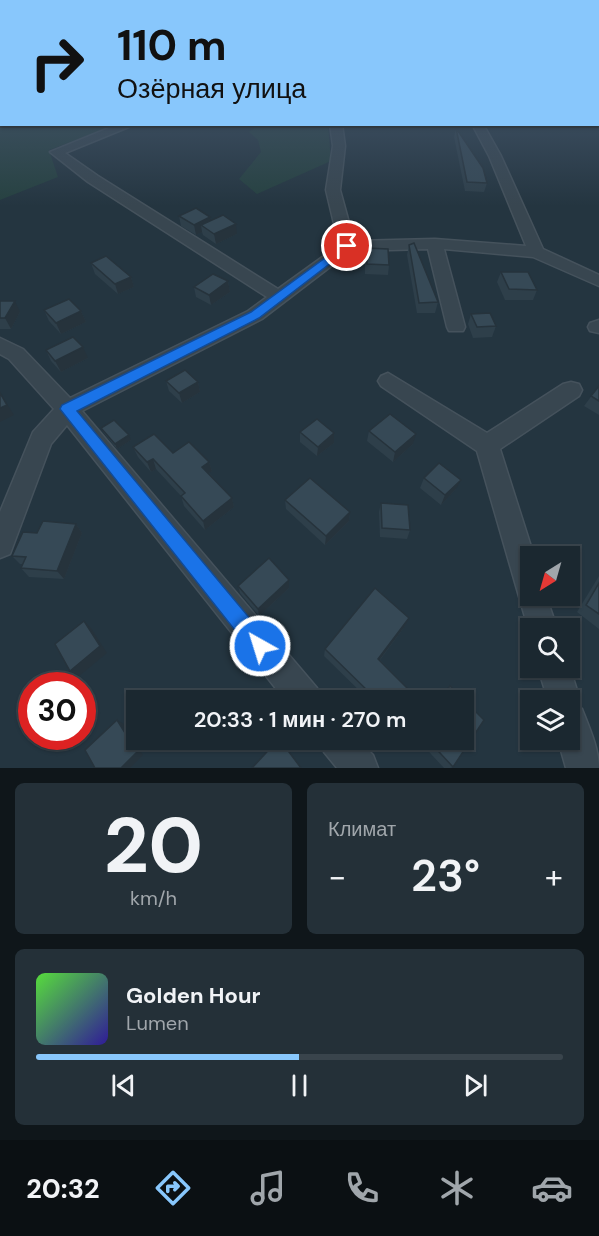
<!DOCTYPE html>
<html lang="ru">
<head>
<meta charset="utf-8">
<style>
	:root { --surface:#1b2830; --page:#243038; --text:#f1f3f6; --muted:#a0a6ab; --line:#39444c; --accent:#88c7fc }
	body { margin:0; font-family:"DM Sans",sans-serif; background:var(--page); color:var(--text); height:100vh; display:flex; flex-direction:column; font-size:22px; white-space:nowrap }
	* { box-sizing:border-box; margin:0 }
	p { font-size:20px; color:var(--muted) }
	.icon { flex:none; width:33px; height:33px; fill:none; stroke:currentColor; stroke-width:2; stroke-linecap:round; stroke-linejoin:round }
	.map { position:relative; height:768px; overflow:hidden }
	.details { display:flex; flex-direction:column; gap:15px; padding:15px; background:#0f161a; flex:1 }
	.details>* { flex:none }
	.guide { position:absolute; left:0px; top:0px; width:600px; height:126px; box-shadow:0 2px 4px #0004,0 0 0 2px var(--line); background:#88c7fc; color:#111; overflow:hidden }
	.needle { width:39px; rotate:217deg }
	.tools { position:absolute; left:520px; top:546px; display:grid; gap:12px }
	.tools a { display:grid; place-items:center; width:60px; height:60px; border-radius:0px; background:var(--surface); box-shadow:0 2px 4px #0004,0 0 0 2px var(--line); font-size:30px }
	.speed { position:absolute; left:18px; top:672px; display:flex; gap:12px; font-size:30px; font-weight:700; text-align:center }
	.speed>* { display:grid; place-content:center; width:78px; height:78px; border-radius:50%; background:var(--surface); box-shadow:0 2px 4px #0004,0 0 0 2px var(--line); line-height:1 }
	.speed .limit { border:9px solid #d22; background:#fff; color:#111 }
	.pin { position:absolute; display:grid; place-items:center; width:51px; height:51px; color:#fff; margin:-26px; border:3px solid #fff; border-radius:50%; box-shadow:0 2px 6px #0007 }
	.me { position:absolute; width:66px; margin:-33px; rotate:321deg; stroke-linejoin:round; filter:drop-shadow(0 0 4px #0008) }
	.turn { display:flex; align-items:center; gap:21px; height:126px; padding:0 18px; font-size:27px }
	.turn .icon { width:78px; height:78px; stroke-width:2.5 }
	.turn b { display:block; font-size:42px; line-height:51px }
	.big { font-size:45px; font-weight:600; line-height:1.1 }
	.details .tile { flex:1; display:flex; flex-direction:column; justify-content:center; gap:9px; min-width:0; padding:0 21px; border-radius:9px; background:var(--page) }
	.details .dial { align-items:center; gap:0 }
	.dial b { font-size:78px; line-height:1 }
	.song { display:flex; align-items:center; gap:18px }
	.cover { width:72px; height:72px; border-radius:9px; background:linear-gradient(135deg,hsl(110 70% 55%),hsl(250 70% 35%)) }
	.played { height:6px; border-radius:3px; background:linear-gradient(90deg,var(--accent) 50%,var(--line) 50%) }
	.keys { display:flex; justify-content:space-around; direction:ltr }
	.heat { display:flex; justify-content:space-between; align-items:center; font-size:33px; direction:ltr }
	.details .tiles { flex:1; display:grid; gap:15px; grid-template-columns:1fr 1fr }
	.tile:last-child { grid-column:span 2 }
	.trip { position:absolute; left:126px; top:690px; width:348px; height:60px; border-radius:0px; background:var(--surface); box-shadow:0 2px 4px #0004,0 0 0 2px var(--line); font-weight:600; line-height:60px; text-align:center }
	.tab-bar { display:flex; height:96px; justify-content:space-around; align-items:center; background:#0b1013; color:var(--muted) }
	.tab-bar .icon { width:42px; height:42px }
	.tab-bar .active { color:var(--accent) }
	.tab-bar b { font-size:27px; color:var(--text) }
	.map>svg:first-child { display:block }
	.green { fill:#264140 }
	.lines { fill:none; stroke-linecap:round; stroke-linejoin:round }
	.minor-casing { stroke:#45525c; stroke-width:3 }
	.minor { fill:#384650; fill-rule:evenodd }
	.wall { fill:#2e3f4a }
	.shaded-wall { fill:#26333c }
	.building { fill:#364956; stroke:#26333c; stroke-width:1.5 }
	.route { fill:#1a73e8; stroke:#114b97; stroke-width:1.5 }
</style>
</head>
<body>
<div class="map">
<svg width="599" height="768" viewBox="0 0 599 768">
	<rect width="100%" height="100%" fill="#243540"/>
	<!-- green -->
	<g class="green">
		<polygon points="0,98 2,124 116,125 49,150 58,177 0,200"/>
		<polygon points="259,125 328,125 331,161 257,194 239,179 261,152 258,140 249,132"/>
	</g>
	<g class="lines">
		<defs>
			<g id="minor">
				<rect x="598" y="100" width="1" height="6"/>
				<polygon points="119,124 136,124 65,153 98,176 278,289 339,245 326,190 333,146 330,124 342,124 345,146 340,190 354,241 435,239 526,246 489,156 472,124 483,124 501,156 543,249 599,275 599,286 533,257 444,249 465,327 463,331 449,331 447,327 428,249 351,251 262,319 82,411 317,688 321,700 285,700 67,425 51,444 10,554 0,558 0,512 33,432 54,409 9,359 0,354 0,338 23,349 70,398 248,311 267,297 88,182 50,152"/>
				<polygon points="599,320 599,333 590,331 588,327 590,323"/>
				<polygon points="388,373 487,433 563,384 571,382 579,384 582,390 579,396 500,449 534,556 531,556 531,596 546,596 557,628 531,628 531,638 477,451 381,386 378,381 381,376"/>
				<path d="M538 668H570L580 700 577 707 582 709C589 727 599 749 599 768H566L558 740H570V700H548Z"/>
				<polygon points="319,740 358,740 373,755 378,768 337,768 324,752"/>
			</g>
		</defs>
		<!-- minor casing -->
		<use href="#minor" class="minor-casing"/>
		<!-- minor -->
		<use href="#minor" class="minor"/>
	</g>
	<!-- wall -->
	<g class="wall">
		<polygon points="456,128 487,183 484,192 465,191 454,137"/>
		<polygon points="179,216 211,221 237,234 216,244 203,235 202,232 196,235 181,226"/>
		<polygon points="409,245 438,302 435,313 417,313 407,255"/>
		<polygon points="366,248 389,265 388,275 365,274 365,258"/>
		<polygon points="91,263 131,277 134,287 118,294 95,274"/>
		<polygon points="501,272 537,290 533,300 505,300 497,282"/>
		<polygon points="228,281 230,292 211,305 196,297 194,287"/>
		<polygon points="0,301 20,312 11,329 0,329"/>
		<polygon points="44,310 81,311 86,322 61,334 49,321"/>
		<polygon points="471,314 496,326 492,337 473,338 468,324"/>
		<polygon points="46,350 88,358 61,372 51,361"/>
		<polygon points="166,381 198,382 200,392 182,403 169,391"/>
		<polygon points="599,386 599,415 584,406"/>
		<polygon points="101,428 131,440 117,449 104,433"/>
		<polygon points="369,431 413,444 393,462 367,441"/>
		<polygon points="300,432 334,433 334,443 317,456 300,442"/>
		<polygon points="133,447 173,453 209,462 212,471 209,473 232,498 234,507 205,530 184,506 181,496 156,469 151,472 138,457"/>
		<polygon points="424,478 456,489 441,505 420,488"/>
		<polygon points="285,500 350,512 349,521 325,545 286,509"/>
		<polygon points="381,503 410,530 407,539 380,537 379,512"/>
		<polygon points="76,524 82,533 64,579 29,577 21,568 23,564 20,564 12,556 37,533"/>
		<polygon points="599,576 599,629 577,612"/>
		<polygon points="238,586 289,588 259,616 240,593"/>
		<polygon points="409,618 405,626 380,660 419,700 365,700 367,698 324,656 325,649"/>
		<polygon points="450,686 484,720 453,767 450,768 444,768 418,740 464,740 464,700 438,700"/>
	</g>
	<!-- shaded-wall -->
	<g class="shaded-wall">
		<polygon points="210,217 212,227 201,225 202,232 196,235 194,225"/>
		<polygon points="236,224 237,234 216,244 214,234"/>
		<polygon points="131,277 134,287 118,294 115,284"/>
		<polygon points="228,281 230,292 211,305 209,295"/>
		<polygon points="15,301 20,312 11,329 5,318"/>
		<polygon points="81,311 86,322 61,334 56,323"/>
		<polygon points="83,347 88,358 61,372 55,361"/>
		<polygon points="198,382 200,392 182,403 179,393"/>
		<polygon points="0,393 14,415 0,422"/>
		<polygon points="334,433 334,443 317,456 318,447"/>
		<polygon points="416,434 413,444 393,462 395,452"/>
		<polygon points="129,435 131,440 117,449 115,444"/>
		<polygon points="153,459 156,469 151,472 147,462"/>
		<polygon points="209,462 212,471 205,476 202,467"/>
		<polygon points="461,480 456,489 441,505 445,495"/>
		<polygon points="232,498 234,507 205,530 203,521"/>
		<polygon points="350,512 349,521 325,545 326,536"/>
		<polygon points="76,524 82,533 64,579 57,571"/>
		<polygon points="289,580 289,588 259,616 258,609"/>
		<polygon points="409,618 405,626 375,666 378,659"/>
		<polygon points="84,621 91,628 107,653 78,677 70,671"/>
		<polygon points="117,720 124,724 143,755 130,768 121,768"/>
	</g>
	<!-- building -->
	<g class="building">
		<polygon points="456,128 483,168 487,183 467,182"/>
		<polygon points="196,208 210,217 194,225 179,216"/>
		<polygon points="223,215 236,224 214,234 201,225"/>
		<polygon points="414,243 438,302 419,303 409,245"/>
		<polygon points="366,248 388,249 389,265 367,264"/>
		<polygon points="106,256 131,277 115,284 91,263"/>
		<polygon points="501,272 528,272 537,290 509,289"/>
		<polygon points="213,274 228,281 209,295 194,287"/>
		<polygon points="69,299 81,311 56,323 44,310"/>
		<polygon points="0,301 15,301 5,318 0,318"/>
		<polygon points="490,313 496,326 477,327 471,314"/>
		<polygon points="73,337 83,347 55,361 46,350"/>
		<polygon points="185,370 198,382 179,393 166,381"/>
		<polygon points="599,386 599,401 591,396"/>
		<polygon points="0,393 7,405 0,408"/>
		<polygon points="390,414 416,434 395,452 369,431"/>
		<polygon points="317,419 334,433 318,447 300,432"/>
		<polygon points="114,420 129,435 115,444 101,428"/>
		<polygon points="154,434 173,453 189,442 209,462 202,467 232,498 203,521 181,496 185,493 153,459 147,462 133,447"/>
		<polygon points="439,463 461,480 445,495 424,478"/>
		<polygon points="310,478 350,512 326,536 285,500"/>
		<polygon points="381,503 408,505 410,530 382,528"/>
		<polygon points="43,521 76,524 57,571 21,568 26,557 12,556 23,532 37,533"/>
		<polygon points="269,558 289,580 258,609 238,586"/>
		<polygon points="599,583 599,614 586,605"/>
		<polygon points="375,588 409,618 378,659 419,700 370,700 367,697 370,693 325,649"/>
		<polygon points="84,621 100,646 70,671 55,644"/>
		<polygon points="450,686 484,720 453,767 428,740 464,740 464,700 439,700"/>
		<polygon points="117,720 137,752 121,768 95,768 85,750"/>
		<polygon points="278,740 280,740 301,768 252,768"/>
	</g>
	<!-- sky -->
	<linearGradient id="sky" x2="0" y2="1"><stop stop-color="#141d23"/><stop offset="0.48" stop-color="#3f5164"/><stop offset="1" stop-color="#3f5164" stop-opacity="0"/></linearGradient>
	<rect width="599" height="206" fill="url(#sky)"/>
	<!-- route -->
	<polygon class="route" points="344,244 353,246 259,318 77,411 267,639 270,646 267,653 260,656 253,653 60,409 62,405 251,312"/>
</svg>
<div class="tools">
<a><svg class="needle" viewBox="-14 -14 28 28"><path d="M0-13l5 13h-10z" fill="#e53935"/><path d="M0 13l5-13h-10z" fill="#a0a6ab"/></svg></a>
<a><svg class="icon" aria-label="search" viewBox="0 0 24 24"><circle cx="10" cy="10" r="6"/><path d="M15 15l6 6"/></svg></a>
<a><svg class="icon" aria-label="layers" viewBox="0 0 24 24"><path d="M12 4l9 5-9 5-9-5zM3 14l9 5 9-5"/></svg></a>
</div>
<div class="speed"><div class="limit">30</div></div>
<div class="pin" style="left:347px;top:246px;background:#d93025"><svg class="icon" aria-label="arrive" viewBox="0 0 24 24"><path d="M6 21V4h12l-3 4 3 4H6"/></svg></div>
<svg class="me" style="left:260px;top:646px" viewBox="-20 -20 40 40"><circle r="17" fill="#1a73e8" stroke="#fff" stroke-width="3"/><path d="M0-11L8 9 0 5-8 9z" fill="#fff"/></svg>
<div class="trip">20:33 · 1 мин · 270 m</div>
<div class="guide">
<div class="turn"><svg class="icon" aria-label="right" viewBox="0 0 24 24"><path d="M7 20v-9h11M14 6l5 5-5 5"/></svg><div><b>110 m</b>Озёрная улица</div></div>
</div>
</div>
<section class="details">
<div class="tiles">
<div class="tile dial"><b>20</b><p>km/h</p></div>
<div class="tile"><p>Климат</p>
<div class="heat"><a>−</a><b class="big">23°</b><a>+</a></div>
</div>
<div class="tile">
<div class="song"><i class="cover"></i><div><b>Golden Hour</b><p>Lumen</p></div></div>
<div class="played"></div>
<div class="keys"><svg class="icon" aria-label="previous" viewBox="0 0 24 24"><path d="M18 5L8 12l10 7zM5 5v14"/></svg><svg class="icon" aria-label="pause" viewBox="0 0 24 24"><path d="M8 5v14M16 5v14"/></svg><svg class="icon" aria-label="next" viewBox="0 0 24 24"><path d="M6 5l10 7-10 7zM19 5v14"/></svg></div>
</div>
</div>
</section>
<nav class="tab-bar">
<b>20:32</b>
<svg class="icon active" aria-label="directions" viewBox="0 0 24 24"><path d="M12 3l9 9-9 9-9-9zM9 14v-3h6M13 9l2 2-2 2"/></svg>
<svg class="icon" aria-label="music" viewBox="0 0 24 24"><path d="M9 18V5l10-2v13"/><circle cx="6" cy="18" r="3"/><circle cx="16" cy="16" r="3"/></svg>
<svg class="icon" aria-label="phone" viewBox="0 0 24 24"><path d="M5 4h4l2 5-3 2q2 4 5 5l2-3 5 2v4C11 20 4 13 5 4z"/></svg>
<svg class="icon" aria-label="climate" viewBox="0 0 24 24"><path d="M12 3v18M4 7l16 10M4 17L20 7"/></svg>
<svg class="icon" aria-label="car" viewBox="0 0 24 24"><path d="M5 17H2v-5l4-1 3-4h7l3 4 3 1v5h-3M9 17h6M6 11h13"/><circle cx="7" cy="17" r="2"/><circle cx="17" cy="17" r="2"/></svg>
</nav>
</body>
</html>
